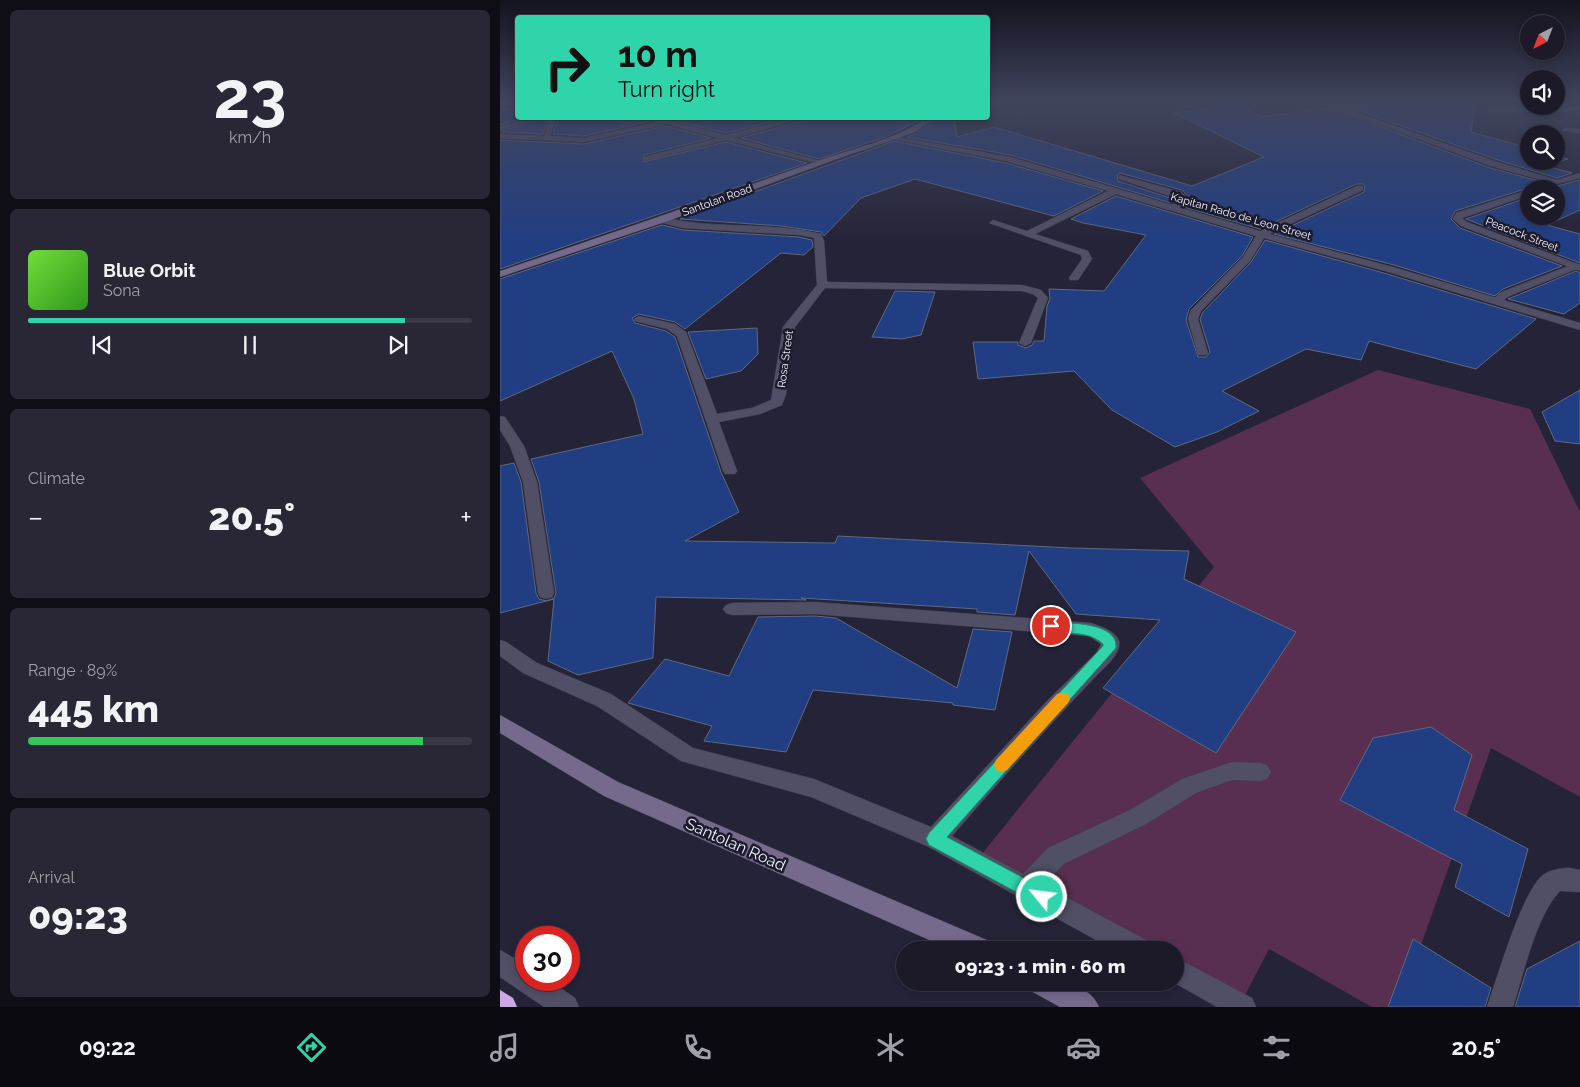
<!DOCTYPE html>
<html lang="en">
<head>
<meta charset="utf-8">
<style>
	:root { --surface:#1c1a29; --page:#292735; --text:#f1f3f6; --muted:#a0a1a8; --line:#3a3846; --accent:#30d4aa }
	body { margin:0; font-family:Raleway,sans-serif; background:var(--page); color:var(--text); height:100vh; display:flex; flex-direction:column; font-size:19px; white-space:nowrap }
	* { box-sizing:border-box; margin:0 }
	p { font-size:16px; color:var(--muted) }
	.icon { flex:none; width:28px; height:28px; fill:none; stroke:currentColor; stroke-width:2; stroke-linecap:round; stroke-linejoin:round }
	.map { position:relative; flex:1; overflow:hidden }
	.sheet { display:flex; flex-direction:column; gap:10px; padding:10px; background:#0f0e17; width:500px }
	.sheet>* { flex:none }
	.banner { position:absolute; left:15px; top:15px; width:475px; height:105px; border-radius:5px; box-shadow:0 2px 8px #0003,0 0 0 1px var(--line); background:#30d4aa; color:#111; overflow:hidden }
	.needle { width:32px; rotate:222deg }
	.controls { position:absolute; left:1020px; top:15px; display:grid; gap:10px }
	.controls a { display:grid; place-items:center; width:45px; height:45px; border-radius:50%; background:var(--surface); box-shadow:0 2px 8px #0003,0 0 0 1px var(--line); font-size:25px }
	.speed { position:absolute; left:15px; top:926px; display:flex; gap:10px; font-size:25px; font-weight:700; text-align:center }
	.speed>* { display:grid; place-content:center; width:65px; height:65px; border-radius:50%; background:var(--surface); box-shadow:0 2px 8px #0003,0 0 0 1px var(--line); line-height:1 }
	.speed .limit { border:8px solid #d22; background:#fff; color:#111 }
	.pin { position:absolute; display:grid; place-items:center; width:42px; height:42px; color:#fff; margin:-21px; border:2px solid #fff; border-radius:50%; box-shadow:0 1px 5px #0007 }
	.me { position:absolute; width:55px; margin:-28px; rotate:299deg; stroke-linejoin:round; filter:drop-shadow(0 0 4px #0008) }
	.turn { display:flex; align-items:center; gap:18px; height:105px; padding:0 20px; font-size:22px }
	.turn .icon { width:65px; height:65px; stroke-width:2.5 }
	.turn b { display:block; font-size:35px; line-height:42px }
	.big { font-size:38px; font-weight:800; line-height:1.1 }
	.sheet .widget { flex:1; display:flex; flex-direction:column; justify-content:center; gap:8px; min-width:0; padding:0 18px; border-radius:8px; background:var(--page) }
	.sheet .dial { align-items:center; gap:0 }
	.dial b { font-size:65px; line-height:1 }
	.song { display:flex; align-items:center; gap:15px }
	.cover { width:60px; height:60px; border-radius:8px; background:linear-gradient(135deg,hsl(100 70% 55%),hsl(110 70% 35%)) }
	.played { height:5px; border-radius:2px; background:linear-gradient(90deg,var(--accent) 85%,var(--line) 85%) }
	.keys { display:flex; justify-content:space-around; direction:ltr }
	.heat { display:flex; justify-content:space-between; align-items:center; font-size:28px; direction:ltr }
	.charge { height:8px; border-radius:4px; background:linear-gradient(90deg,#34c759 89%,var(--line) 0) }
	.trip { position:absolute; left:396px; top:941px; width:288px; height:50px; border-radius:25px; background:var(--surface); box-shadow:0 2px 8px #0003,0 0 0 1px var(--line); font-weight:800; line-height:50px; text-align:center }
	.tabs { display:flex; height:80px; justify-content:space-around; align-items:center; background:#0b0a10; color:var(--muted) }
	.tabs .icon { width:35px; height:35px }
	.tabs .current { color:var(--accent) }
	.tabs b { font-size:22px; color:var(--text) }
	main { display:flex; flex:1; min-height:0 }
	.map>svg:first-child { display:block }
	.green { fill:#582f50 }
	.building { fill:#213e83; stroke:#5f697f }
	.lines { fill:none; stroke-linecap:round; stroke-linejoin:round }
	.lane-casing { stroke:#403e4f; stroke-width:1 }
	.street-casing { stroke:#403e4f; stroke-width:1 }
	.secondary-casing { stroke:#403e4f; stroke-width:1 }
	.highway-casing { stroke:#403e4f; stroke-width:1 }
	.lane { fill:#514f66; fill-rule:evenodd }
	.street { fill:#514f66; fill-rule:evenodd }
	.secondary { fill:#766a8c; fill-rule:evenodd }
	.highway { fill:#cca8e4; fill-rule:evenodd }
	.route { fill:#30d4aa; stroke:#1f8a6e }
	.slow { fill:#f59e0b }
	.labels { text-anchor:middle; stroke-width:5; stroke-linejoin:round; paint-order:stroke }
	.far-street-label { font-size:11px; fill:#f0f0fd; stroke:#1c1a2d }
	.near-street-label { font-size:16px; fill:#f0f0fd; stroke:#1c1a2d }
</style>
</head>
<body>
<main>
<section class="sheet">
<div class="widget dial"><b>23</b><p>km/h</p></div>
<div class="widget">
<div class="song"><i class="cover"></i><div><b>Blue Orbit</b><p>Sona</p></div></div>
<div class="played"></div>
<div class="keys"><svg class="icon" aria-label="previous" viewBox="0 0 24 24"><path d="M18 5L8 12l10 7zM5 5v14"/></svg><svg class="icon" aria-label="pause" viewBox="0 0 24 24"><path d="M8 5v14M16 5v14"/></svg><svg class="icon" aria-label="next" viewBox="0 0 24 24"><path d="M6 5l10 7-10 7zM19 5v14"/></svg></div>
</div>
<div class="widget"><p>Climate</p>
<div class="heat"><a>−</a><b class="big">20.5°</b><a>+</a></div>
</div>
<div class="widget"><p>Range · 89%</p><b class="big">445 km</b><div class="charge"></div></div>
<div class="widget"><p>Arrival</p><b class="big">09:23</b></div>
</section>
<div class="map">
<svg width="1080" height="1007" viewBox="0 0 1080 1007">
	<rect width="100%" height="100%" fill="#252337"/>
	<!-- green -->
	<polygon class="green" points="878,370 1030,409 1080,512 1080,797 991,748 899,1007 872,1007 769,949 743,999 675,962 675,950 654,950 481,855 714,567 640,478"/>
	<!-- building -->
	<g class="building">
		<polygon points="837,101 976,101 971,132 1029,148 1029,161 1056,161 1056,156 1068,159 1046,166 1072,173 1057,178 998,160 837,103"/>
		<polygon points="736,105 762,117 831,108 990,168 1043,182 1045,189 1028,188 955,211 951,219 960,228 1062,266 1003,289 995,296 894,265 774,234 864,192 865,186 863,184 856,184 760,229 684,207 690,198 682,190 620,173 617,175 618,181 676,200 671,203 511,155 407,137 416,134 436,118 454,118 457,137 494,127 692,186 764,157 674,113"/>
		<polygon points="0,108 18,110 18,118 23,118 0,125"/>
		<polygon points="38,118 48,118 43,134 2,132"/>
		<polygon points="163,118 287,118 226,133"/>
		<polygon points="304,118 424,118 385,137 319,159 241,138 302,121"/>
		<polygon points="58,119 146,118 151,121 84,136 53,134"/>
		<polygon points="166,126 211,138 144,155 143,162 226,142 307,163 0,269 0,140 84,144"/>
		<polygon points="394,141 506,163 603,191 554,216 415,179 361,198 324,236 321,232 282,226 180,219"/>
		<polygon points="1080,180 1080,210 1047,225 1080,234 1080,263 966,219 1029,197 1029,216 1056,216 1056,189 1046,189"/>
		<polygon points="616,196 753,237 742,256 689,309 686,320 698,357 706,357 710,352 700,319 703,312 751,262 765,240 884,273 1036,319 976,369 869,341 861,360 806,349 722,391 759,411 717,432 675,447 612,410 574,371 478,379 473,342 518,342 518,345 526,348 532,345 534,341 544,341 547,306 550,299 549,289 604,291 646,235 583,223 571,219"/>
		<polygon points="162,225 183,230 299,237 312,240 313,247 304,255 281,253 185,329 175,322 139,314 132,318 135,323 166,331 175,337 221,472 239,512 185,541 335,543 338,536 571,548 689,551 684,579 796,632 716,753 603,688 660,620 576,614 529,551 515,615 477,612 477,609 301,598 306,600 156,597 153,658 78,675 48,661 54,599 0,613 0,466 14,463 21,482 36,593 39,599 47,601 54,598 56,593 39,482 31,459 143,434 134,399 112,351 0,401 0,279"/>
		<polygon points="1076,271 1080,273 1080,303 1064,314 1008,299"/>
		<polygon points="395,291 435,292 421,335 402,339 372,337"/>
		<polygon points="257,328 258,354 241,371 206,379 188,332"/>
		<polygon points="1080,390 1080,444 1055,441 1042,412"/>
		<polygon points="315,616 336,618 457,688 473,629 512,632 495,710 453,705 453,703 313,690 286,752 204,741 212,726 128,703 165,659 229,676 258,617"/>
		<polygon points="931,727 972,755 954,810 1028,849 1009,917 955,887 962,864 840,800 873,738"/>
		<polygon points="913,939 991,988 985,1007 888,1007"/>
		<polygon points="1080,941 1080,1007 1015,1007 1027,969"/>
	</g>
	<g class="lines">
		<defs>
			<g id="lane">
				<polygon points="619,175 681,192 688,198 682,207 668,210 668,206 676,203 679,199 619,179"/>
				<polygon points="1076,263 1080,265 1079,268 1012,295 1006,298 1002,304 994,304 993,302 998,294 1004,291"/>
				<polygon points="732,762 761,763 768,766 771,772 768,778 761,781 732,780 696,793 646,824 564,864 533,896 525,899 517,896 513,888 517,880 548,848 630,810 682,779"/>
				<polygon points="0,950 26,965 26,980 49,980 75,998 79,1007 44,1007 0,977"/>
			</g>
			<g id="street">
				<polygon points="0,101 6,101 0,104"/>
				<polygon points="816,101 824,101 997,162 1057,180 1080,173 1080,178 1045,187 1045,183 1049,182 991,166"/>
				<polygon points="1080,107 1080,111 990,112 987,110 990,108"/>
				<polygon points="28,118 36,118 0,131 0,127"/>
				<polygon points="50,118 56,118 50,136 84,138 157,122 148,118 157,118 226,135 293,118 302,118 301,119 234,138 324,162 320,164 226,140 144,161 144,157 218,138 166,124 84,142 0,138 0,134 44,136"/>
				<polygon points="1065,128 1080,129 1080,133 1063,131 1062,130"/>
				<polygon points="393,136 510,157 760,231 857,186 863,186 863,190 769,234 893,267 1080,323 1080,330 885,271 764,238 750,261 701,311 698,319 708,353 706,355 698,355 688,319 691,310 743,257 756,236 616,194 535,234 588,251 592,259 578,280 570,280 569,278 582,259 581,255 489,223 493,220 527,231 608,191 506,161 391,139 389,138"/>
				<polygon points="1029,190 1029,195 962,218 967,222 1080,265 1080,271 961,226 953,219 956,213"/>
				<path d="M162 217C214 230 269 221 321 234L324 241 327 282 522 285 541 290 548 298 531 343 525 346 519 343 538 298 533 294 522 291 325 288 295 327 286 394 282 405 260 414 219 422 237 471 235 474H225L223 471 177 336 167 329 135 321 134 319 139 316 175 324 186 332 217 414 252 408 271 400 283 327 317 285 314 238 299 235 183 228 159 222V218Z"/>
				<polygon points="0,416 5,417 24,446 37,482 54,593 52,597 46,599 40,597 38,593 23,482 10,446 0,430"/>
				<path d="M315 602 591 623C600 626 616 631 619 641 622 653 604 668 597 675 547 727 499 782 452 836L648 941 651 950H614L427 846 311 797 181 761 97 706 23 673 0 656V640L6 642 37 663 111 694 193 748 314 779 431 827 545 703 597 652 601 644 589 636 315 614 232 615 226 613 223 609 226 605 232 603Z"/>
				<path d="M1069 868 1080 870V892L1060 891C1036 916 1024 973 1013 1007H987C997 979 1022 891 1043 875 1050 870 1060 868 1069 868Z"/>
				<polygon points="675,957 752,998 756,1007 717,1007 673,982 675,982"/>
			</g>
			<g id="secondary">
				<path d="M427 118H434L415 132 334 160 165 222 0 277V271C104 236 208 200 312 163 350 149 394 141 427 118Z"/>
				<polygon points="0,715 118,782 489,941 492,950 452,950 104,796 0,733"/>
				<path d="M528 982C552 982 588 980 599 1007H560L531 991Z"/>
			</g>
			<polygon id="highway" points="0,990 13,998 17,1007 0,1007"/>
		</defs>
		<!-- lane casing -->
		<use href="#lane" class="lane-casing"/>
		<!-- street casing -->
		<use href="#street" class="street-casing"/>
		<!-- secondary casing -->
		<use href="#secondary" class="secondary-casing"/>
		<!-- highway casing -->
		<use href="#highway" class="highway-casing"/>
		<!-- lane -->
		<use href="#lane" class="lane"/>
		<!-- street -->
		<use href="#street" class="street"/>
		<!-- secondary -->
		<use href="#secondary" class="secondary"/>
		<!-- highway -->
		<use href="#highway" class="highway"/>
	</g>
	<!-- sky -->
	<linearGradient id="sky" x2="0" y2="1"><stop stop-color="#14131e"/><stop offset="0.42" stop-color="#40455e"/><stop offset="1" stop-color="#40455e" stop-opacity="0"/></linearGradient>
	<rect width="1080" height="242" fill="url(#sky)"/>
	<!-- route -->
	<path class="route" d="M551 622C568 623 619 622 616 648L447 837 548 891 550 897 548 903 542 906 429 845 426 839 429 833 603 646V644C586 629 566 636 547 630L545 626 547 623Z"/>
	<!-- slow -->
	<polygon class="slow" points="562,693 568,694 570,699 568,703 507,770 502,772 496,770 494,765 496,760 557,694"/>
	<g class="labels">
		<!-- far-street labels -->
		<g class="far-street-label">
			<text transform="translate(217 200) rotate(-20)" y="4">Santolan Road</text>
			<text transform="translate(741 216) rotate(16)" y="4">Kapitan Rado de Leon Street</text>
			<text transform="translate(1022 234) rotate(21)" y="4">Peacock Street</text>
			<text transform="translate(285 359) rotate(-82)" y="4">Rosa Street</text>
		</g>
		<!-- near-street labels -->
		<g class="near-street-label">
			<text transform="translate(236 844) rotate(24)" y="6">Santolan Road</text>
		</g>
	</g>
</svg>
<div class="controls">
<a><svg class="needle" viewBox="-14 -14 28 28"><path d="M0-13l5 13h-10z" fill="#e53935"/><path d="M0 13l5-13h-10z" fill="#a0a1a8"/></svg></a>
<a><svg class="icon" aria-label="sound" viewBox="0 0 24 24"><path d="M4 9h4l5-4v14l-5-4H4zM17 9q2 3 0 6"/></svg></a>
<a><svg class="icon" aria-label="search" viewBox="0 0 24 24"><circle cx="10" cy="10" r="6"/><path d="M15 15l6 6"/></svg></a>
<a><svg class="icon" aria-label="layers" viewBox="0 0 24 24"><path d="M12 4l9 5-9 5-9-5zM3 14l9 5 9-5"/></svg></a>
</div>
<div class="speed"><div class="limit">30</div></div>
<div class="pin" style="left:551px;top:626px;background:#d93025"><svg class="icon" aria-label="arrive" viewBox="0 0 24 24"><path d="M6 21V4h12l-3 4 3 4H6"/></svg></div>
<svg class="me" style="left:542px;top:897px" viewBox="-20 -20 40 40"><circle r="17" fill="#30d4aa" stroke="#fff" stroke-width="3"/><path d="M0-11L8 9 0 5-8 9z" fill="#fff"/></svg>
<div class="trip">09:23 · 1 min · 60 m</div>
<div class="banner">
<div class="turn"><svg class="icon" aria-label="right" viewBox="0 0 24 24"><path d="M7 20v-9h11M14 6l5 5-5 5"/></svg><div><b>10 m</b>Turn right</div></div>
</div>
</div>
</main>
<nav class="tabs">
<b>09:22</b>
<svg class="icon current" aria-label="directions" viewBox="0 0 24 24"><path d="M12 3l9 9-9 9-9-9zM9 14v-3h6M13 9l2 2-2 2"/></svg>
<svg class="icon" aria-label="music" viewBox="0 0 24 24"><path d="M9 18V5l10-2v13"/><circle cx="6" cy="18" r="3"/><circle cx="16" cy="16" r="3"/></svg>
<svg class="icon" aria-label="phone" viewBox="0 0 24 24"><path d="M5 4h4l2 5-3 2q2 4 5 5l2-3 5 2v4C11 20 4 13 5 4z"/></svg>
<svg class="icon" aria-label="climate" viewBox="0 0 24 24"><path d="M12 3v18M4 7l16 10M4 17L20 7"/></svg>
<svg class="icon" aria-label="car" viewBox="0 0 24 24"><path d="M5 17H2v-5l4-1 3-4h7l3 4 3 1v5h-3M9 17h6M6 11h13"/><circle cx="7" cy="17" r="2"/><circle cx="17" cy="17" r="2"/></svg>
<svg class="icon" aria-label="filters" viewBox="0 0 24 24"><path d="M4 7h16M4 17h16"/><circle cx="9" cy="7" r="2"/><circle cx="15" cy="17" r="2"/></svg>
<b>20.5°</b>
</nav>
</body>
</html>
